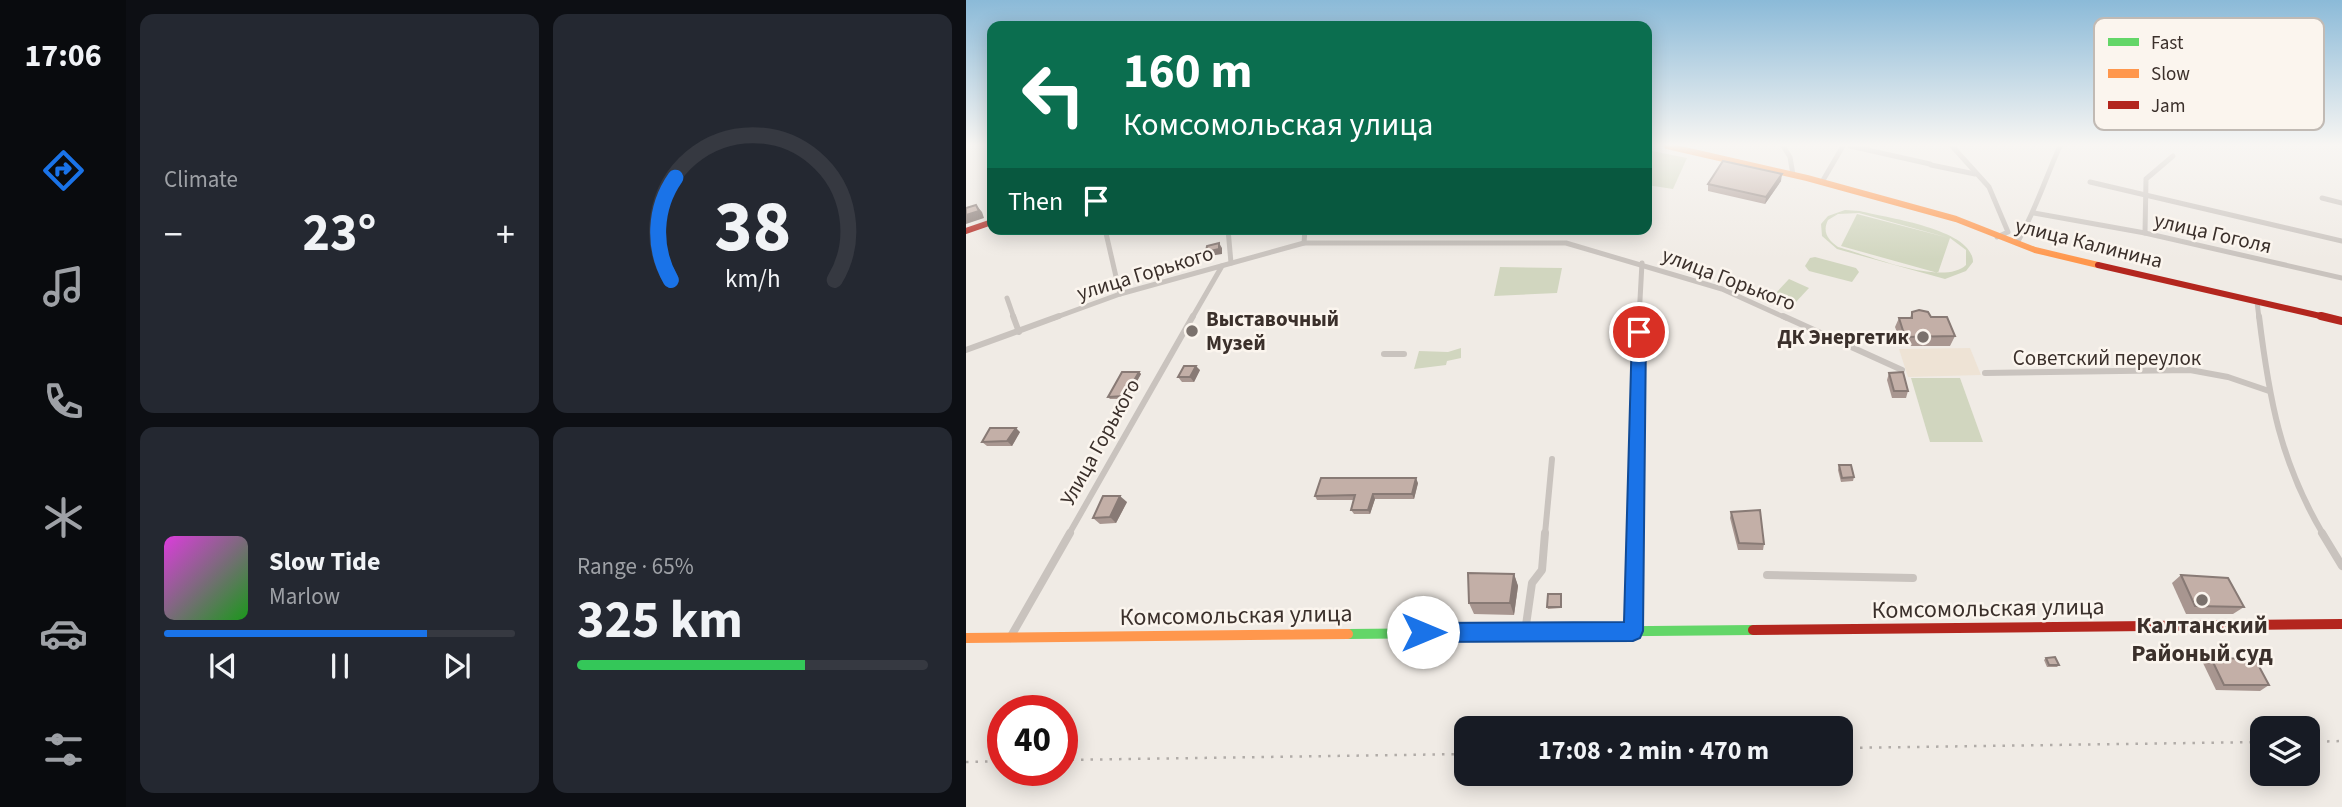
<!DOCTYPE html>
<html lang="en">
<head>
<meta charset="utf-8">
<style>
	:root { --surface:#171b24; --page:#242831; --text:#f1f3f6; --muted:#9ea1a6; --line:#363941; --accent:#1a73e8 }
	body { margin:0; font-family:"Source Sans 3",sans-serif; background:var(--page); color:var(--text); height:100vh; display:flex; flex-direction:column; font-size:26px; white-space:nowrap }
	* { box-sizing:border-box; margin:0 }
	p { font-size:23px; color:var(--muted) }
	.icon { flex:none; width:38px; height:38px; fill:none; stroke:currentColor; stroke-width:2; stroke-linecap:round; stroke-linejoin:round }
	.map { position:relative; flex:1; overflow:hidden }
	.panel { display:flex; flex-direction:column; gap:14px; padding:14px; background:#0d0f14; width:840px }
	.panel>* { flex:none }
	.top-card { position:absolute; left:21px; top:21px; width:665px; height:214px; border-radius:14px; box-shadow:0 4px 18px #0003; background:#0b6e4f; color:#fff; overflow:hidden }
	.fabs { position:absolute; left:1284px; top:716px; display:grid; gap:14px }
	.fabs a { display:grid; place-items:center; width:70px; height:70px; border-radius:14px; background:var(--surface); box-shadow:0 4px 18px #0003; font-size:35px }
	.speed { position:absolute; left:21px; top:695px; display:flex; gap:14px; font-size:35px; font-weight:700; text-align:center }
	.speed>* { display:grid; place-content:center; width:91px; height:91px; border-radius:50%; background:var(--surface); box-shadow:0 4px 18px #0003; line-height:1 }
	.speed .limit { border:10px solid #d22; background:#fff; color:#111 }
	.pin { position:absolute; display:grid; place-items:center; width:60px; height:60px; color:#fff; margin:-30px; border:4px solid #fff; border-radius:50%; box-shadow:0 2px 7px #0007 }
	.me { position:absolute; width:77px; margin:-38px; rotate:90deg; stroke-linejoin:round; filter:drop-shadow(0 0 5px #0008) }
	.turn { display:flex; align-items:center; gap:24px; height:147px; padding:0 21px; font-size:32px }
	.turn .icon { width:91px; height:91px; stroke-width:2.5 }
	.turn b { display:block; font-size:49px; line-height:60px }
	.then { display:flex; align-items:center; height:66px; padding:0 21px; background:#0003; gap:14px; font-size:26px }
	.big { font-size:52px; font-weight:700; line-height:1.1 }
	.panel .widget { flex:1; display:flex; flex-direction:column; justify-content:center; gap:10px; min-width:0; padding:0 24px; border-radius:14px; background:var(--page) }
	.panel .dial { align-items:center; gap:0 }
	.dial svg { height:182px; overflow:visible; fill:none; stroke:var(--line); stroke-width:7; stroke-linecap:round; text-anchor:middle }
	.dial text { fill:var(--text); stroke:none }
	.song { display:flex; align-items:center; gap:21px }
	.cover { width:84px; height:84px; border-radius:10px; background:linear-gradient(135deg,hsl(300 70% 55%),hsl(120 70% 35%)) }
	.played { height:7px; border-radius:4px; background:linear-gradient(90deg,var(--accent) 75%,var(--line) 75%) }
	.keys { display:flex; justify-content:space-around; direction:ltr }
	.heat { display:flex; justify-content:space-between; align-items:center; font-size:38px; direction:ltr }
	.charge { height:10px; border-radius:5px; background:linear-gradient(90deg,#34c759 65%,var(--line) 0) }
	.panel .tiles { flex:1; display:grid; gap:14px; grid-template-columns:repeat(2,1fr) }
	.trip { position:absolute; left:488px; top:716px; width:399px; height:70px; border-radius:14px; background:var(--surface); box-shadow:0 4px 18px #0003; font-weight:700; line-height:70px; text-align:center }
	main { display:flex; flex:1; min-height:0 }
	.menu { display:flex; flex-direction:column; width:126px; justify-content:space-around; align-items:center; background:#090b0e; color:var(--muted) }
	.menu .icon { width:49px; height:49px }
	.menu .current { color:var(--accent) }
	.menu b { font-size:32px; color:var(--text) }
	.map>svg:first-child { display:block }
	.green { fill:#d1d6bf; fill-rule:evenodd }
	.plaza { fill:#eee3d5 }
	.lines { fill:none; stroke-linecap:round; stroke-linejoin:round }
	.street-far2 { stroke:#c9c3be; stroke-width:5 }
	.street-far1 { stroke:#c9c3be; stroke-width:6 }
	.street { stroke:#c9c3be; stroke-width:8 }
	.fast { stroke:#63d668; stroke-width:10 }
	.slow-far1 { stroke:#ff974d; stroke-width:6 }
	.slow { stroke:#ff974d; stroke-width:10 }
	.jam-far2 { stroke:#b3261e; stroke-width:6 }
	.jam-far1 { stroke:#b3261e; stroke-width:8 }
	.jam { stroke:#b3261e; stroke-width:10 }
	.rail { stroke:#b1aca8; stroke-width:2.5; stroke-dasharray:2.5 7; stroke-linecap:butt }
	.wall { fill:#a89690 }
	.shaded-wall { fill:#887a75 }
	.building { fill:#c3afa7; stroke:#887a75; stroke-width:2 }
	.route { fill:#1a73e8; stroke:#114b97; stroke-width:2 }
	.poi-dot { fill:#7a716c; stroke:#fbf5ee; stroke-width:2.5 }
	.labels { text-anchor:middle; stroke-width:5; stroke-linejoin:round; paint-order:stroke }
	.street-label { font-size:21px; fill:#3b302b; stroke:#fbf5ee }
	.poi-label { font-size:21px; font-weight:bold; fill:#3b302b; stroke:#fbf5ee; text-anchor:start }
	.near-street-label { font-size:24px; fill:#3b302b; stroke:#fbf5ee }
	.near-poi-label { font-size:24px; font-weight:bold; fill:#3b302b; stroke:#fbf5ee }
	.key { fill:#fbf5ee; stroke:#c1bab4; stroke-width:2 }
	.key-label { font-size:19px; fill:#3b302b }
</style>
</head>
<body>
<main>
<nav class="menu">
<b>17:06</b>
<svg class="icon current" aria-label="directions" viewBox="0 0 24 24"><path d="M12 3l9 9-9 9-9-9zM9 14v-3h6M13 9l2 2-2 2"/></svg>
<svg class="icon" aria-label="music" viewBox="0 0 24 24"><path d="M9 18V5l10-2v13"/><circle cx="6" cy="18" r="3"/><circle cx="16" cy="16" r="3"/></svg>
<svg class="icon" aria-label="phone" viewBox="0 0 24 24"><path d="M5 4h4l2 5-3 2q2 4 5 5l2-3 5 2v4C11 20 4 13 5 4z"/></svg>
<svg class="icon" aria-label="climate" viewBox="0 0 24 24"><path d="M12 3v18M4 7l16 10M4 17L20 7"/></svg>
<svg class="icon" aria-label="car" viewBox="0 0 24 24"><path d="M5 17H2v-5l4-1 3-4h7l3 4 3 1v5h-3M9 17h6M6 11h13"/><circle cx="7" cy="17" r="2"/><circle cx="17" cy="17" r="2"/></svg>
<svg class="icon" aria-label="filters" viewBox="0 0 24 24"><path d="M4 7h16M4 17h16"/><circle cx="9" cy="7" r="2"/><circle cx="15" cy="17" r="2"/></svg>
</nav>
<section class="panel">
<div class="tiles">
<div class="widget"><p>Climate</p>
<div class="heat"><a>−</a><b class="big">23°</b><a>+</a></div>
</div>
<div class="widget dial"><svg viewBox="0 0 100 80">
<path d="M14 69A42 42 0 1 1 86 69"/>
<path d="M14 69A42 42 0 0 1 16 24" stroke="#1a73e8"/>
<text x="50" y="56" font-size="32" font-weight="700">38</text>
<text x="50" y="72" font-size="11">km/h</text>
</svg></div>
<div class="widget">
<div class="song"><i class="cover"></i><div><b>Slow Tide</b><p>Marlow</p></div></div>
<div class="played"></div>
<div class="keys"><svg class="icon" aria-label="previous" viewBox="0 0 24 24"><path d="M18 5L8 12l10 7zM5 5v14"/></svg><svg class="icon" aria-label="pause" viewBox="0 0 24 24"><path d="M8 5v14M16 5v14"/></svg><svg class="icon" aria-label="next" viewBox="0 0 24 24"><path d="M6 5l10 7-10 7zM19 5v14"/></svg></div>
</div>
<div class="widget"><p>Range · 65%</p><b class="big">325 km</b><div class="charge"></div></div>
</div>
</section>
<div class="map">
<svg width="1376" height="807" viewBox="0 0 1376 807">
	<rect width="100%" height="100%" fill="#f0ebe5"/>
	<!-- green -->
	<g class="green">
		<polygon points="681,150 721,158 707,189 681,185"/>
		<path d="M879 210 894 211C921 218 1007 229 1007 262L1000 271 979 279 871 249 856 236 855 224 862 216ZM893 213 983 238 891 214 875 246 972 273 984 238 1000 250V265C977 287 902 255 872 247 862 240 856 232 862 220L872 214Z"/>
		<polygon points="849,257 890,268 893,272 886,282 843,271 839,266 844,258"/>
		<polygon points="534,267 596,268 591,293 528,296"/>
		<polygon points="823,279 843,288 829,303 809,294"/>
		<polygon points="495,348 495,358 481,361 480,365 448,369 453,351 482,352"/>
		<polygon points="945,378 994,378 1017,442 964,442"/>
	</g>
	<!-- plaza -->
	<polygon class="plaza" points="1004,348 1015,375 942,377 933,349"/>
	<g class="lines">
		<!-- street-far2 -->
		<g class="street-far2">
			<polyline points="817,146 824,157 827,175"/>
			<polyline points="884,146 964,164"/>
			<polyline points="986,146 1023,187 1042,232 1031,237"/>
			<polyline points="965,165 1009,174"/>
			<polyline points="856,182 877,146"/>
			<polyline points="1124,182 1376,241"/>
			<polyline points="1356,198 1376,203"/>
			<polyline points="1068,213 1179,233 1376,278"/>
			<polyline points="139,229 154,294"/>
			<polyline points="262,229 265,263"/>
			<polyline points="1179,233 1180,179 1207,156"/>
			<polyline points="338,243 339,229"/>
			<path d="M1051 243C1069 212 1079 179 1094 146"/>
			<polyline points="41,298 48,318"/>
			<polyline points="1291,302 1293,318"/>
			<polyline points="88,318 154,294 338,243 600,243 756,289 820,318"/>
			<polyline points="226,318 256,266"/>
			<polyline points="673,318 676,263"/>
		</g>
		<!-- street-far1 -->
		<g class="street-far1">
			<polyline points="47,316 53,332"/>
			<polyline points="817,316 936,370"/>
			<path d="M1293 316C1303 398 1314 462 1357 534"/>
			<polyline points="0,350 93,316"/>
			<polyline points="418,354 438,354"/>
			<polyline points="1019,373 1224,370 1262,377 1303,391"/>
			<polyline points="103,534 227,316"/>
			<polyline points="579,534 586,459"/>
			<polyline points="668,534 673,316"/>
		</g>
		<!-- street -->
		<g class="street">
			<polyline points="1356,533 1376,566"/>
			<polyline points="801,575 947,578"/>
			<polyline points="667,631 668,533"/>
			<polyline points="559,632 566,583 576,570 579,533"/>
			<polyline points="44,638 104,533"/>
		</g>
		<!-- fast -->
		<polyline class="fast" points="382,634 787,630"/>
		<!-- slow-far1 -->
		<polyline class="slow-far1" points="701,146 841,178 990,219 1069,250 1132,265"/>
		<!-- slow -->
		<polyline class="slow" points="0,638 382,634"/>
		<!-- jam-far2 -->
		<g class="jam-far2">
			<polyline points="0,231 26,222"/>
			<polyline points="1132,265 1363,318"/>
		</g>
		<!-- jam-far1 -->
		<polyline class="jam-far1" points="1355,316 1376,321"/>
		<!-- jam -->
		<polyline class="jam" points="787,630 1376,624"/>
		<!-- rail -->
		<g class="rail">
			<polyline points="1342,742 1376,741"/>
			<polyline points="875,748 1297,742"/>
			<polyline points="96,760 500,754"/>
			<polyline points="0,762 37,761"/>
		</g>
	</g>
	<!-- wall -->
	<g class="wall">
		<polygon points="815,181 799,204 742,191 742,184"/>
		<polygon points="946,312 965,317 989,336 984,346 936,346 929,327 933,318 944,318"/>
		<polygon points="234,370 228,382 216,382 212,377"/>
		<polygon points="173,372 175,374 161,399 144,399 142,397"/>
		<polygon points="923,373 942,391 940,398 926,398 921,380"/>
		<polygon points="54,432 46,446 21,446 16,442"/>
		<polygon points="873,465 888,477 887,481 875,482 872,470"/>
		<polygon points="452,483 448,499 409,499 404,514 388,514 385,510 388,500 351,500 349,496"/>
		<polygon points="161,502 150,523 134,524 127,518"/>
		<polygon points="765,512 798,544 797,550 772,550 764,518"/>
		<polygon points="548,574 552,586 548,615 508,614 503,603"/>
		<polygon points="1215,575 1278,607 1267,614 1220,614 1206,583"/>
		<polygon points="595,596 595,608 582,609 581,607"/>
		<polygon points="1080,658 1093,665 1091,667 1081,667 1078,660"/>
		<polygon points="1245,658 1303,685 1294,691 1250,690 1237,663"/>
	</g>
	<!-- shaded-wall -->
	<g class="shaded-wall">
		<polygon points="816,174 815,181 799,204 800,197"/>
		<polygon points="10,205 16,212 18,218 0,224 0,215"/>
		<polygon points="253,243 256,248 256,254 243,256 240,252"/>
		<polygon points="230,366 234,370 228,382 224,377"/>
		<polygon points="173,372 175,374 161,399 159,396"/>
		<polygon points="50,428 54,432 46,446 41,441"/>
		<polygon points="450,478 452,483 448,499 446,494"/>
		<polygon points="407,494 409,499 404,514 402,510"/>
		<polygon points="154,496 161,502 150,523 144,517"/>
		<polygon points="548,574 552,586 548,615 544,603"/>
	</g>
	<!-- building -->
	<g class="building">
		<polygon points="757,161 816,174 800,197 742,184"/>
		<polygon points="10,205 13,211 0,215 0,208"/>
		<polygon points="253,243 253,249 240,252 241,246"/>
		<polygon points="953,310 962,312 965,317 981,317 989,336 939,337 933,318 946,318 946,312"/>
		<polygon points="218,366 230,366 224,377 212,377"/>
		<polygon points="156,372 173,372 159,396 142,397"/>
		<polygon points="937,372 942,391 928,391 923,373"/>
		<polygon points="24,428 50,428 41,441 16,442"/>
		<polygon points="873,465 885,465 888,477 876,478"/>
		<polygon points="355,478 450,478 446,494 407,494 402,510 385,510 389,495 349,496"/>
		<polygon points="137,496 154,496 144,517 127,518"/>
		<polygon points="794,510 798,544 773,543 765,512"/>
		<polygon points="502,573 548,574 544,603 503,603"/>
		<polygon points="1215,575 1262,578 1278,607 1229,606"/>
		<polygon points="582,594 595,594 595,607 581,607"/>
		<polygon points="1089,657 1093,665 1083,665 1080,658"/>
		<polygon points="1245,658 1289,659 1303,685 1258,685"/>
	</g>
	<!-- sky -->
	<linearGradient id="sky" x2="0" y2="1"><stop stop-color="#8bbad8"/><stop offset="0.56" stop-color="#f8f6f3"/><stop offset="1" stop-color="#f8f6f3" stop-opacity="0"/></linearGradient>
	<rect width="1376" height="259" fill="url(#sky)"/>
	<!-- route -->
	<polygon class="route" points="673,327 680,332 677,631 674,638 667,641 457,642 450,639 447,632 450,626 457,623 658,622 666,332"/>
	<!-- markers -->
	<g class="poi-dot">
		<circle cx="226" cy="331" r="7"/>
		<circle cx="957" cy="337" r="7"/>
		<circle cx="1236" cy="600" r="7"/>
	</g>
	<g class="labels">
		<!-- street labels -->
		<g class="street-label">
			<text transform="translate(1247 233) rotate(13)" y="7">улица Гоголя</text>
			<text transform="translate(1123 243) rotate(14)" y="7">улица Калинина</text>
			<text transform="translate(179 273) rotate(-17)" y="7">улица Горького</text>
			<text transform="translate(763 279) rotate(21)" y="7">улица Горького</text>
			<text x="1141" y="365">Советский переулок</text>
			<text transform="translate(134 442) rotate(-61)" y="7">Улица Горького</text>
		</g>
		<!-- poi labels -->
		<g class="poi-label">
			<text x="240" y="326">Выставочный<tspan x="240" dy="24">Музей</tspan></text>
			<text x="943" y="344" text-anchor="end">ДК Энергетик</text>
		</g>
		<!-- near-street labels -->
		<g class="near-street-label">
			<text transform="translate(1022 608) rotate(-1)" y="8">Комсомольская улица</text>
			<text transform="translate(270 615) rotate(-1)" y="8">Комсомольская улица</text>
		</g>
		<!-- near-poi labels -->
		<g class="near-poi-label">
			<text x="1236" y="633">Калтанский<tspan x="1236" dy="28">Районый суд</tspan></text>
		</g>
	</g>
	<!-- legend -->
	<rect x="1128" y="18" width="230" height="112" rx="10" class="key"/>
	<rect x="1142" y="38" width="31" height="8" fill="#63d668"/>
	<rect x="1142" y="69" width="31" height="9" fill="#ff974d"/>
	<rect x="1142" y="101" width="31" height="8" fill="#b3261e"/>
	<g class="key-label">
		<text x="1185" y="49">Fast</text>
		<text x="1185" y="80">Slow</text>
		<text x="1185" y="112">Jam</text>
	</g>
</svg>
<div class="fabs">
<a><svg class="icon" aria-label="layers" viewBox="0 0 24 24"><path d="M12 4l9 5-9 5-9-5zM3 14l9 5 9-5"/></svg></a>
</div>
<div class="speed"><div class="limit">40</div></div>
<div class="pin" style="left:673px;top:332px;background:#d93025"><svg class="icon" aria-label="arrive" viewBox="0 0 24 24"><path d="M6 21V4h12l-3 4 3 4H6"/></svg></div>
<svg class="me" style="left:457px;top:632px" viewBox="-20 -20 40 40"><circle r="19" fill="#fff"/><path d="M0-13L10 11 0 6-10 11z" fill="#1a73e8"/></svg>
<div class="trip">17:08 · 2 min · 470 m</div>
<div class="top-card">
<div class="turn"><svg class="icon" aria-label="left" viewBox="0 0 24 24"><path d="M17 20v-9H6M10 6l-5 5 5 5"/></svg><div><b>160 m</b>Комсомольская улица</div></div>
<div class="then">Then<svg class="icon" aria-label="arrive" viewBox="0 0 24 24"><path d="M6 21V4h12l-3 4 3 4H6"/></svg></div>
</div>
</div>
</main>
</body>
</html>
